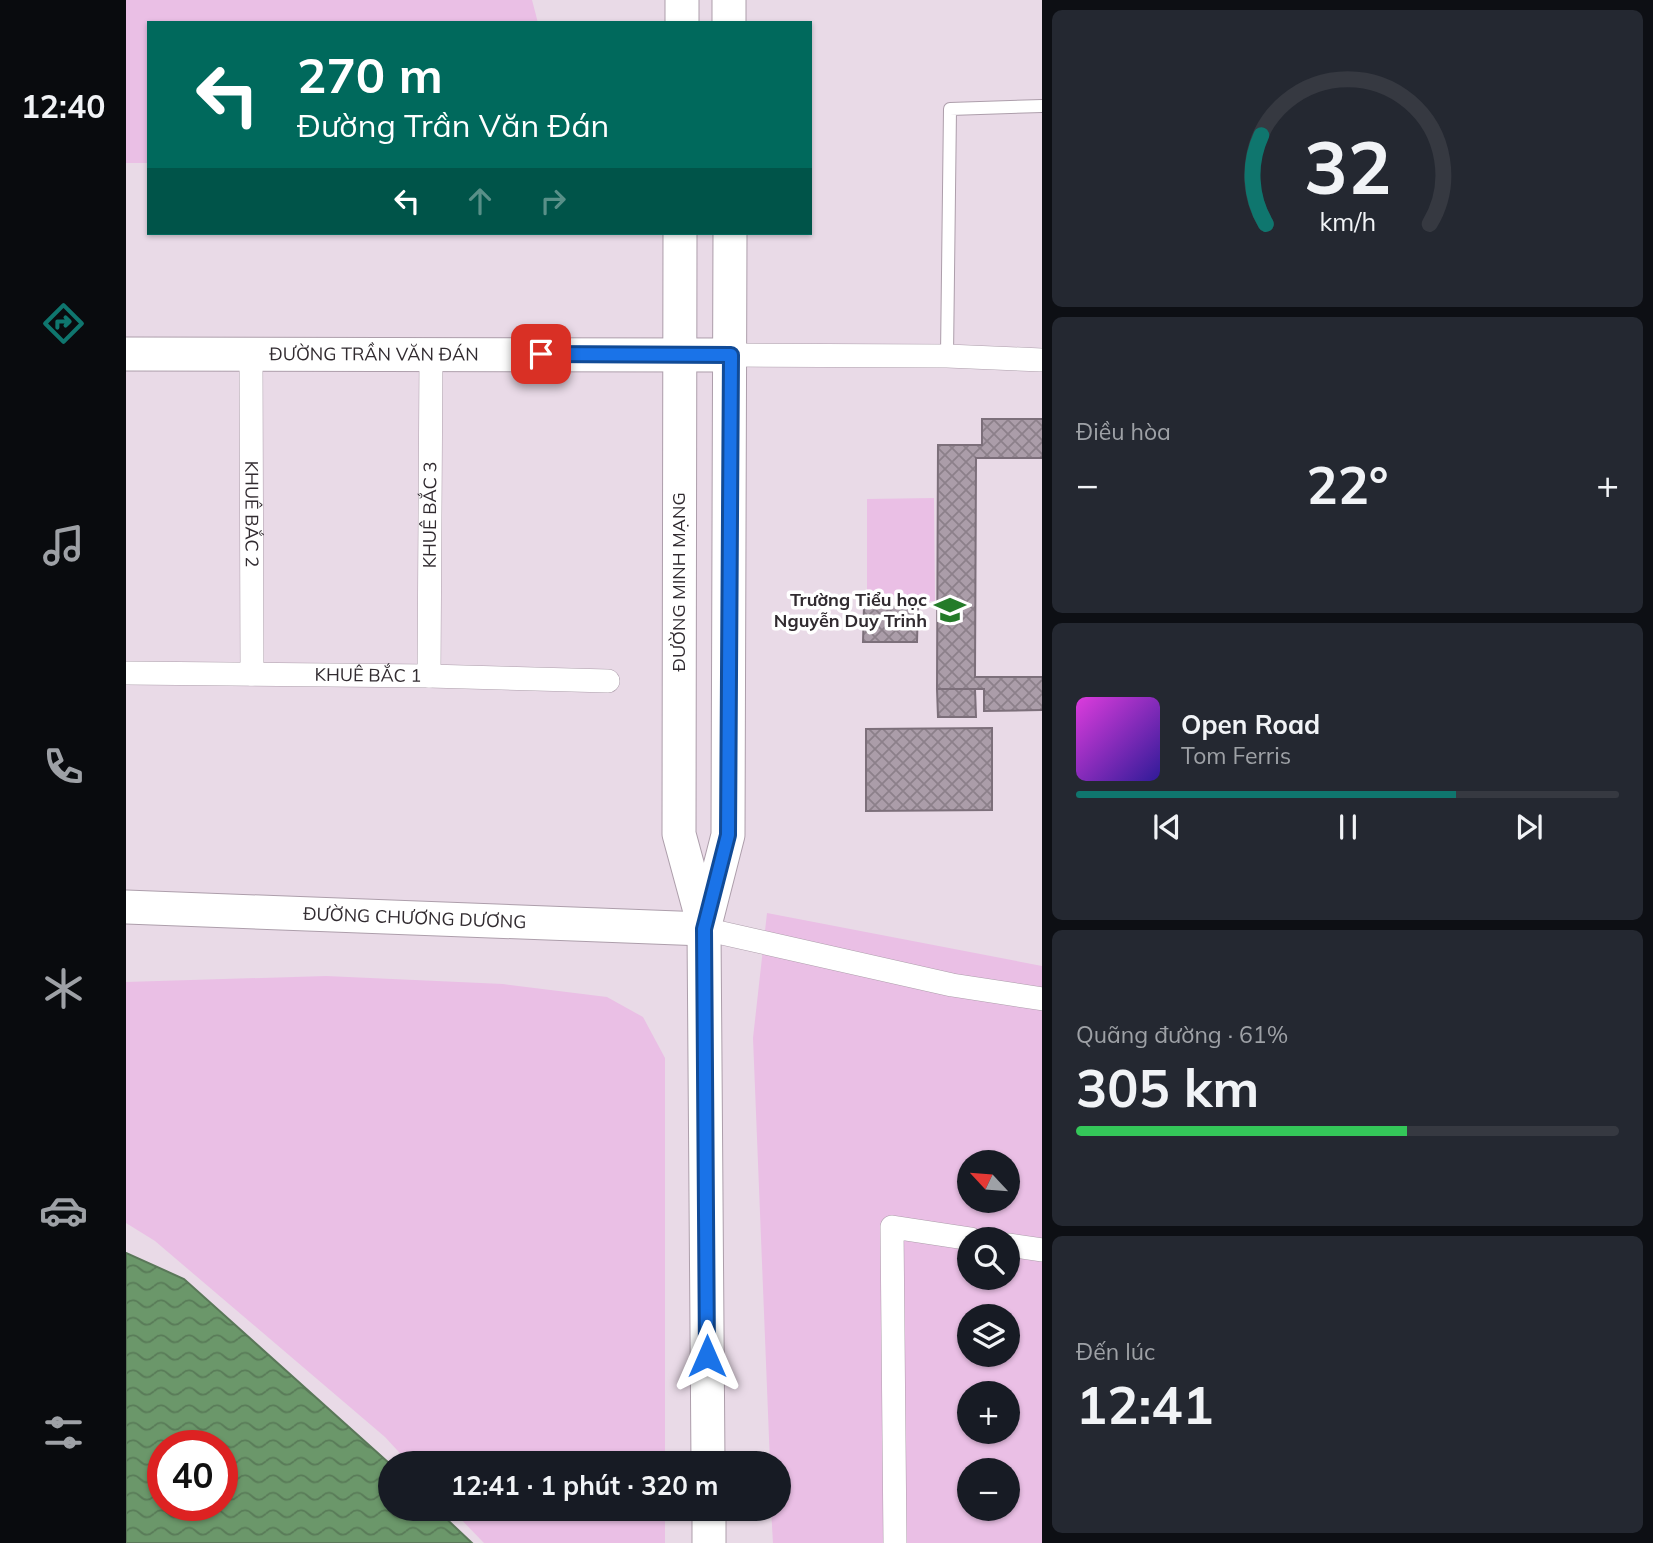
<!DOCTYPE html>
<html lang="vi">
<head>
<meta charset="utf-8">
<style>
	:root { --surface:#171b24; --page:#242831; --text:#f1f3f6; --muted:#9ea1a6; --line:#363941; --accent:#0f766e }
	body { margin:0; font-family:Mulish,sans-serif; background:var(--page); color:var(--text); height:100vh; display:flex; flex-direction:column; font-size:26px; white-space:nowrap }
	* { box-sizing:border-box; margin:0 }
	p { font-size:23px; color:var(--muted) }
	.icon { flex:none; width:38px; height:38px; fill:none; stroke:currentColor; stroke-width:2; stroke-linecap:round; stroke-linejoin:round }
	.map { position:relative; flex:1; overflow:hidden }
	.panel { display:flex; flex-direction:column; gap:10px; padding:10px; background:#0d0f14; width:611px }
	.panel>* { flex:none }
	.hud { position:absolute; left:21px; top:21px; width:665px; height:214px; border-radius:0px; box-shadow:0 2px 5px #0004; background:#00695c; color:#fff; overflow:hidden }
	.needle { width:46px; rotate:296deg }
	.fabs { position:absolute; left:831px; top:1150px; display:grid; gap:14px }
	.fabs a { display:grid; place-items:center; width:63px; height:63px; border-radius:50%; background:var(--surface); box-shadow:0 2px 5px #0004; font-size:35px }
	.speed { position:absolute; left:21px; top:1430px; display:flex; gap:14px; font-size:35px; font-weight:700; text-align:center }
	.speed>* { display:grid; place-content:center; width:91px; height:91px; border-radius:50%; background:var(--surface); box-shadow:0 2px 5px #0004; line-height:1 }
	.speed .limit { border:10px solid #d22; background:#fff; color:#111 }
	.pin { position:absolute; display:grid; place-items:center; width:60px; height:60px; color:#fff; margin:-30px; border-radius:14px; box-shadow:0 4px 10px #0006 }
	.me { position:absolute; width:77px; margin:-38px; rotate:0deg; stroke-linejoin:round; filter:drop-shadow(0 0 5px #0008) }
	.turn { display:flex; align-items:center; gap:24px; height:147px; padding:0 35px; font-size:32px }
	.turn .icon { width:91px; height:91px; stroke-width:2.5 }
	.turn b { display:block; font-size:49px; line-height:60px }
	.lanes { display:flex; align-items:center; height:66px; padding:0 35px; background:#0003; justify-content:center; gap:35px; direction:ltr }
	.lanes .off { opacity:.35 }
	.big { font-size:52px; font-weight:700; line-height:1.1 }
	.panel .card { flex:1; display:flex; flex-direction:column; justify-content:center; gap:10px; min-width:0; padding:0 24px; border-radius:10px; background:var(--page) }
	.panel .dial { align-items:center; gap:0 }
	.dial svg { height:182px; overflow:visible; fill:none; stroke:var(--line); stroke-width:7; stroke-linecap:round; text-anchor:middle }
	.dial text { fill:var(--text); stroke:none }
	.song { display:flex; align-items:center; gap:21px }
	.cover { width:84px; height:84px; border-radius:10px; background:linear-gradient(135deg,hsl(300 70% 55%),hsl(250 70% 35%)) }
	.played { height:7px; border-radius:4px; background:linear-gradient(90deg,var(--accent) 70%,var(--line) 70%) }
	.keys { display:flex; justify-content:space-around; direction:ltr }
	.heat { display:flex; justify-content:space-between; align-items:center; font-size:38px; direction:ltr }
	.charge { height:10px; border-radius:5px; background:linear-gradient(90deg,#34c759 61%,var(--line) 0) }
	.trip { position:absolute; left:252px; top:1451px; width:413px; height:70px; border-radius:35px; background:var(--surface); box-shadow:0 2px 5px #0004; font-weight:700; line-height:70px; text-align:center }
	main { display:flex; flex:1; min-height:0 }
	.tabs { display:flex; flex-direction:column; width:126px; justify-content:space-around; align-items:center; background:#090b0e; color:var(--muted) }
	.tabs .icon { width:49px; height:49px }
	.tabs .on { color:var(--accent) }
	.tabs b { font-size:32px; color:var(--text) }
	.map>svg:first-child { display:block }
	.green { fill:#eabfe5; fill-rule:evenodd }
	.water { fill:url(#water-waves); stroke:#5a7759; stroke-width:2; fill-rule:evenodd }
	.building { fill:url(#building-cross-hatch); stroke:#7c6f7a; stroke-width:2 }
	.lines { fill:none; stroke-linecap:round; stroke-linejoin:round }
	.lane-casing { stroke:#ad9eab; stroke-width:14 }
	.street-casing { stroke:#ad9eab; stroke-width:24 }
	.secondary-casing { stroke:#ad9eab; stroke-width:35 }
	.lane { stroke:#fff; stroke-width:12 }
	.street { stroke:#fff; stroke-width:23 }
	.secondary { stroke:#fff; stroke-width:33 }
	.route-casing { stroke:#114b97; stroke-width:18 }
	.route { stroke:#1a73e8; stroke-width:12 }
	.labels { text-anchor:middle; stroke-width:7; stroke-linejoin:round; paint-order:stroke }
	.street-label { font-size:18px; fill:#312b30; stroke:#fff }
	.poi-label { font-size:18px; font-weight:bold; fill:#312b30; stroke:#fff; text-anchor:end }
</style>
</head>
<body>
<main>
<nav class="tabs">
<b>12:40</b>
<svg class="icon on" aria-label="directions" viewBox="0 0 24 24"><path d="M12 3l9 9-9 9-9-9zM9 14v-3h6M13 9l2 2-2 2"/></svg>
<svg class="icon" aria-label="music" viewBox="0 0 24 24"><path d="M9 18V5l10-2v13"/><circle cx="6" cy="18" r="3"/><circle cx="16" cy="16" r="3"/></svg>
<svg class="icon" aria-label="phone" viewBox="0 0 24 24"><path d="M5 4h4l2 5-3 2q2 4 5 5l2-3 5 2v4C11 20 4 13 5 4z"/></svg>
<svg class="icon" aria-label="climate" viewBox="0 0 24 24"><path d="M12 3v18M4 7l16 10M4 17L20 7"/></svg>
<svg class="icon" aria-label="car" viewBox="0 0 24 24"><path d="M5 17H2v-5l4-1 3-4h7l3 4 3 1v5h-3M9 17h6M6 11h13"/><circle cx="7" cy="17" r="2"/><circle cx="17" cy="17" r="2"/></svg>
<svg class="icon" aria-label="filters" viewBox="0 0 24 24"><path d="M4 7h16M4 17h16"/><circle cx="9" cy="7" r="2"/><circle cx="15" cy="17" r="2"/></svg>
</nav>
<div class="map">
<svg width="917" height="1543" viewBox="0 0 917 1543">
	<defs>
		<pattern id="water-waves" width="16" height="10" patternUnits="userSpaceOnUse" patternTransform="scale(1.75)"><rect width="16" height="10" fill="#6b976a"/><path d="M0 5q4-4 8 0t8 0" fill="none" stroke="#597b58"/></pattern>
		<pattern id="building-cross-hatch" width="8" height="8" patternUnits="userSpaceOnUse" patternTransform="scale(1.75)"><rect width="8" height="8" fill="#ab9da9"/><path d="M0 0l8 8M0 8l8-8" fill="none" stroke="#8c808a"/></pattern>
	</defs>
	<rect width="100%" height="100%" fill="#e9dae7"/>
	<!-- green -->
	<g class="green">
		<polygon points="0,0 406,0 412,23 23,23 23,163 0,163"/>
		<polygon points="808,498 809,601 741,602 741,499"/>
		<path d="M641 913 916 966V1543H647L645 1509 653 1508V1463H644L627 1038ZM844 1162H882V1200H844ZM844 1239H882V1278H844ZM844 1316H882V1354H844ZM844 1393H882V1432H844ZM844 1470H882V1508H844Z"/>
		<polygon points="200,976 377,984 481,997 517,1017 539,1058 539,1463 283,1463 259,1437 29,1241 0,1223 0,982"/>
		<polygon points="325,1509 539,1509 539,1543 358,1543"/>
	</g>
	<!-- water -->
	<path class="water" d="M0 1253 58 1279 264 1464V1508L310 1509 346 1543H0ZM37 1446H96V1505H37Z"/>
	<!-- building -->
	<g class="building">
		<polygon points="856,419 917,419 917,458 850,458 849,677 917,677 917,710 858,711 858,689 811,689 812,445 856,445"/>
		<polygon points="738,606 792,607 791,642 737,642"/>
		<polygon points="811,689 849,689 850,717 812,717"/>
		<polygon points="866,728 866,810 740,811 740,729"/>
	</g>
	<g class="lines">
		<defs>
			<polyline id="lane" points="821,356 824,109 917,106"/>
			<g id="street">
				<path id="s1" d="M125 355 126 674"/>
				<polyline points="605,355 821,356 917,360"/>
				<path id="s2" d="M0 673 303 676 482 681"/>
				<path id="s3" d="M303 676 305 355"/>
				<polyline points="578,929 826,985 917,999"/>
				<polyline points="882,1245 917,1250"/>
				<polyline points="769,1543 766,1227 845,1239"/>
			</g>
			<g id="secondary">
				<polyline points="603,0 603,23"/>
				<polyline points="556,23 556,0"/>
				<polyline points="554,233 553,834 578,926"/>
				<path id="s4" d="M0 354 605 355"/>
				<path id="s5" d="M0 907 578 929"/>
				<polyline points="582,1463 578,929 602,835 604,233"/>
				<polyline points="583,1508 583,1543"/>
			</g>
		</defs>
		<!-- lane casing -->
		<use href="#lane" class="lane-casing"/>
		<!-- street casing -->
		<use href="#street" class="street-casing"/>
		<!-- secondary casing -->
		<use href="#secondary" class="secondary-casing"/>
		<!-- lane -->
		<use href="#lane" class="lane"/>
		<!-- street -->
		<use href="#street" class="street"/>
		<!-- secondary -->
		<use href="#secondary" class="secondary"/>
	</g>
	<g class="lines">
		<defs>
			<polyline id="route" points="415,354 605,355 602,835 578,929 581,1356"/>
		</defs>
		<!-- route casing -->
		<use href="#route" class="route-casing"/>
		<!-- route -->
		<use href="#route" class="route"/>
	</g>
	<!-- icons -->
	<defs>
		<symbol id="school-bare" viewBox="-9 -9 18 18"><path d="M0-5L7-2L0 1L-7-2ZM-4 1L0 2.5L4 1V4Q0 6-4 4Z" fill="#247b29" stroke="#fff" stroke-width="2.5" paint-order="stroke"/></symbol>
	</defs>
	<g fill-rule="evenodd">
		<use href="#school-bare" x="802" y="588" width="44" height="44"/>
	</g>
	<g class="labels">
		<!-- street labels -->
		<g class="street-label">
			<text dy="6" stroke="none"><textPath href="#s4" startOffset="248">ĐƯỜNG TRẦN VĂN ĐÁN</textPath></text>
			<text dy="6" stroke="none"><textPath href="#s1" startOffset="159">KHUÊ BẮC 2</textPath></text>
			<text dy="6" stroke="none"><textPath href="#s3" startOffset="161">KHUÊ BẮC 3</textPath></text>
			<text transform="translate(553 582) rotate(-90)" y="6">ĐƯỜNG MINH MẠNG</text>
			<text dy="6" stroke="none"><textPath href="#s2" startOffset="242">KHUÊ BẮC 1</textPath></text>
			<text dy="6" stroke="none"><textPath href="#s5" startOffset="289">ĐƯỜNG CHƯƠNG DƯƠNG</textPath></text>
		</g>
		<!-- poi labels -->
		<g class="poi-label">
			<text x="801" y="606">Trường Tiểu học<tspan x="801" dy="21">Nguyễn Duy Trinh</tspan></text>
		</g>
	</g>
</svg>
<div class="fabs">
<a><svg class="needle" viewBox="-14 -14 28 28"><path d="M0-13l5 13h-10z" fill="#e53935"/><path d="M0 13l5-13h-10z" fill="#9ea1a6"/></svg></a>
<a><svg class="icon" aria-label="search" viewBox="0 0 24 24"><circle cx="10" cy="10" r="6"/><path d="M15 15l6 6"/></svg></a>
<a><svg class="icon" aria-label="layers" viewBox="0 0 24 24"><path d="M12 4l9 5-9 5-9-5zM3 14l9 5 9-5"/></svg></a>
<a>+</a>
<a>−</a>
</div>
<div class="speed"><div class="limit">40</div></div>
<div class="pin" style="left:415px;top:354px;background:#d93025"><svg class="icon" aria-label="arrive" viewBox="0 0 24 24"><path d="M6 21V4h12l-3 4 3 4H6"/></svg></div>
<svg class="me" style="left:581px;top:1356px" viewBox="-20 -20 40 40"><path d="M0-17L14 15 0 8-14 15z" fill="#1a73e8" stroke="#fff" stroke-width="4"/></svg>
<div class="trip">12:41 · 1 phút · 320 m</div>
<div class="hud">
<div class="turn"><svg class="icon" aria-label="left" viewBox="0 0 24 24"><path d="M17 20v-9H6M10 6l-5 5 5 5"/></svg><div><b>270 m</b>Đường Trần Văn Đán</div></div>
<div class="lanes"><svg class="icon" aria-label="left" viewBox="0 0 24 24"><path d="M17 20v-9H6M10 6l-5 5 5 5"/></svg><svg class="icon off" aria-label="ahead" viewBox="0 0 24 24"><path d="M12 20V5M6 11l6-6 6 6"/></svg><svg class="icon off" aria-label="right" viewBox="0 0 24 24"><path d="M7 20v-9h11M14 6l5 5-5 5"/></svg></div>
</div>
</div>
<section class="panel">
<div class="card dial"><svg viewBox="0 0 100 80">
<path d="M14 69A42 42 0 1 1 86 69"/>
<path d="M14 69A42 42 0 0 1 12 30" stroke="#0f766e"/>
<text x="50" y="56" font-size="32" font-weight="700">32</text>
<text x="50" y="72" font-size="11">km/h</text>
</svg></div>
<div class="card"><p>Điều hòa</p>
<div class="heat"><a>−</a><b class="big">22°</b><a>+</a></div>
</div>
<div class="card">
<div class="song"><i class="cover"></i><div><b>Open Road</b><p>Tom Ferris</p></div></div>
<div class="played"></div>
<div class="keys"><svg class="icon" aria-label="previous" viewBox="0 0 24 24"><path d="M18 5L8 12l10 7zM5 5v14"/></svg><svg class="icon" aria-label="pause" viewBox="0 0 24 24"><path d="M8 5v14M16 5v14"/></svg><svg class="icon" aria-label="next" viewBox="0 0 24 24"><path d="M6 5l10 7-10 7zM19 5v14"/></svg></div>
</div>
<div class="card"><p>Quãng đường · 61%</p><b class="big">305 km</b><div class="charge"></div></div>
<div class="card"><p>Đến lúc</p><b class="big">12:41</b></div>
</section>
</main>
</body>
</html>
